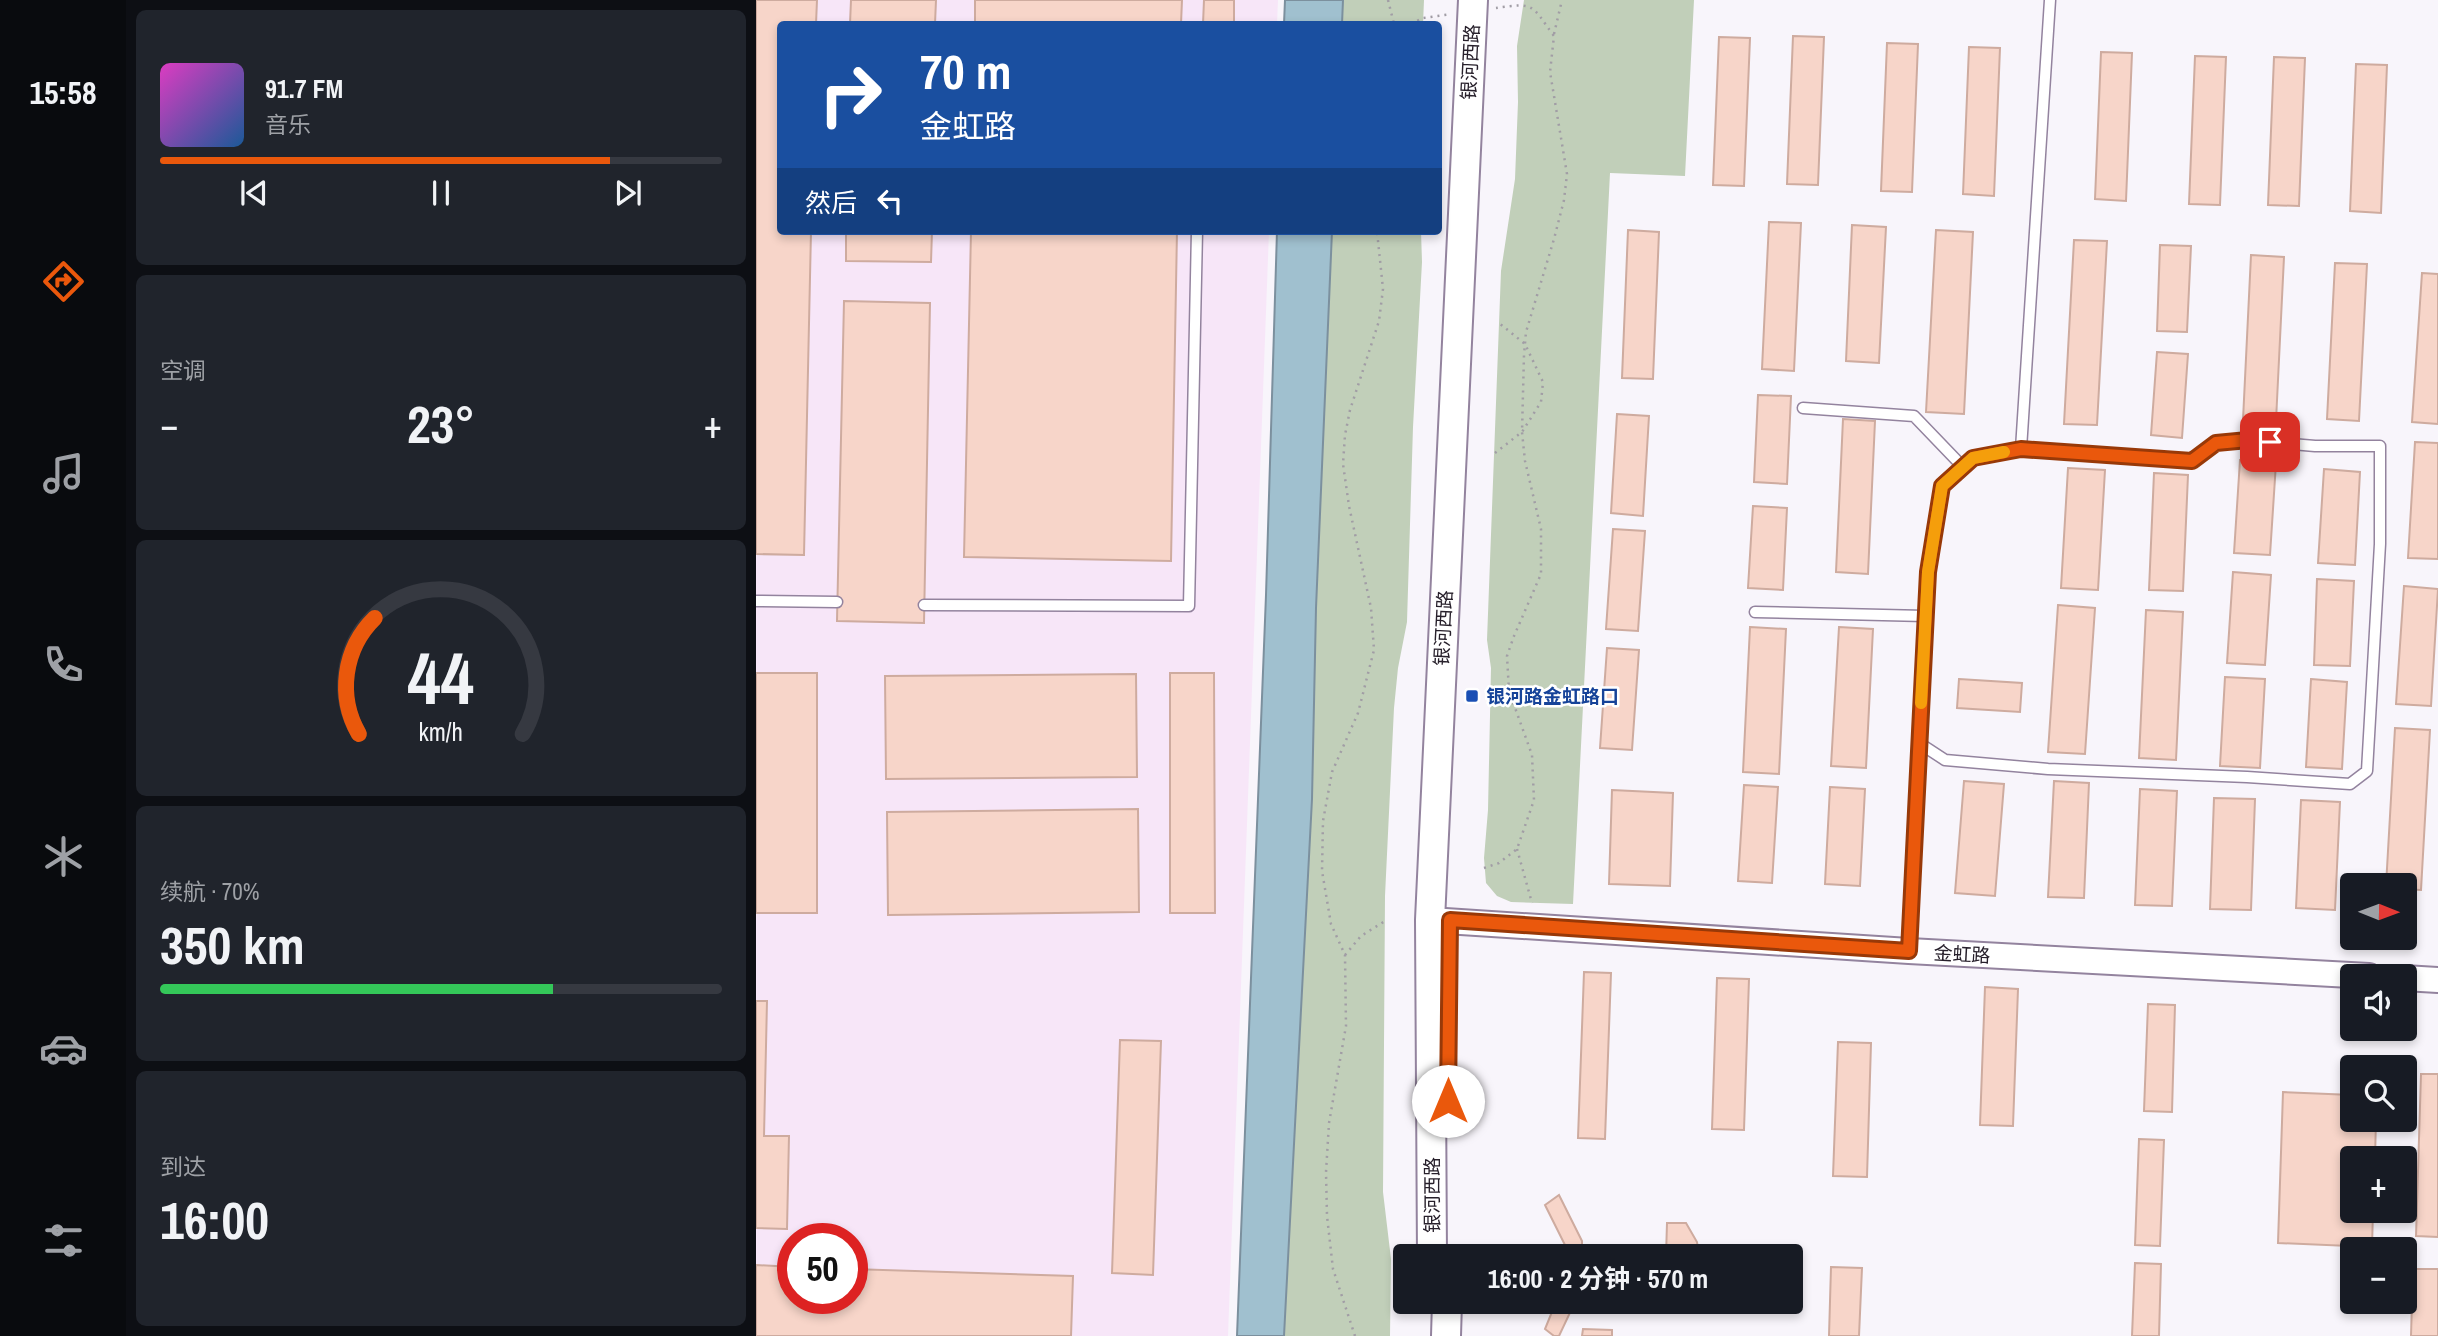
<!DOCTYPE html>
<html lang="zh">
<head>
<meta charset="utf-8">
<style>
	:root { --surface:#171b24; --page:#20242c; --text:#f1f3f6; --muted:#9ea1a6; --line:#363941; --accent:#ea580c }
	body { margin:0; font-family:"Archivo Narrow","Noto Sans SC",sans-serif; background:var(--page); color:var(--text); height:100vh; display:flex; flex-direction:column; font-size:26px; white-space:nowrap }
	* { box-sizing:border-box; margin:0 }
	p { font-size:23px; color:var(--muted) }
	.icon { flex:none; width:38px; height:38px; fill:none; stroke:currentColor; stroke-width:2; stroke-linecap:round; stroke-linejoin:round }
	.map { position:relative; flex:1; overflow:hidden }
	.sheet { display:flex; flex-direction:column; gap:10px; padding:10px; background:#0d0f14; width:630px }
	.sheet>* { flex:none }
	.guide { position:absolute; left:21px; top:21px; width:665px; height:214px; border-radius:7px; box-shadow:0 4px 10px #0003; background:#1a4fa0; color:#fff; overflow:hidden }
	.needle { width:46px; rotate:91deg }
	.tools { position:absolute; left:1584px; top:873px; display:grid; gap:14px }
	.tools a { display:grid; place-items:center; width:77px; height:77px; border-radius:7px; background:var(--surface); box-shadow:0 4px 10px #0003; font-size:35px }
	.speed { position:absolute; left:21px; top:1223px; display:flex; gap:14px; font-size:35px; font-weight:700; text-align:center }
	.speed>* { display:grid; place-content:center; width:91px; height:91px; border-radius:50%; background:var(--surface); box-shadow:0 4px 10px #0003; line-height:1 }
	.speed .limit { border:10px solid #d22; background:#fff; color:#111 }
	.pin { position:absolute; display:grid; place-items:center; width:60px; height:60px; color:#fff; margin:-30px; border-radius:14px; box-shadow:0 4px 10px #0006 }
	.me { position:absolute; width:77px; margin:-38px; rotate:0deg; stroke-linejoin:round; filter:drop-shadow(0 0 5px #0008) }
	.turn { display:flex; align-items:center; gap:24px; height:147px; padding:0 28px; font-size:32px }
	.turn .icon { width:91px; height:91px; stroke-width:2.5 }
	.turn b { display:block; font-size:49px; line-height:60px }
	.then { display:flex; align-items:center; height:66px; padding:0 28px; background:#0003; gap:14px; font-size:26px }
	.big { font-size:52px; font-weight:700; line-height:1.1 }
	.sheet .tile { flex:1; display:flex; flex-direction:column; justify-content:center; gap:10px; min-width:0; padding:0 24px; border-radius:10px; background:var(--page) }
	.sheet .dial { align-items:center; gap:0 }
	.dial svg { height:182px; overflow:visible; fill:none; stroke:var(--line); stroke-width:7; stroke-linecap:round; text-anchor:middle }
	.dial text { fill:var(--text); stroke:none }
	.song { display:flex; align-items:center; gap:21px }
	.cover { width:84px; height:84px; border-radius:10px; background:linear-gradient(135deg,hsl(310 70% 55%),hsl(210 70% 35%)) }
	.played { height:7px; border-radius:4px; background:linear-gradient(90deg,var(--accent) 80%,var(--line) 80%) }
	.keys { display:flex; justify-content:space-around; direction:ltr }
	.heat { display:flex; justify-content:space-between; align-items:center; font-size:38px; direction:ltr }
	.charge { height:10px; border-radius:5px; background:linear-gradient(90deg,#34c759 70%,var(--line) 0) }
	.trip { position:absolute; left:637px; top:1244px; width:410px; height:70px; border-radius:7px; background:var(--surface); box-shadow:0 4px 10px #0003; font-weight:700; line-height:70px; text-align:center }
	main { display:flex; flex:1; min-height:0 }
	.menu { display:flex; flex-direction:column; width:126px; justify-content:space-around; align-items:center; background:#090b0e; color:var(--muted) }
	.menu .icon { width:49px; height:49px }
	.menu .active { color:var(--accent) }
	.menu b { font-size:32px; color:var(--text) }
	.map>svg:first-child { display:block }
	.industrial { fill:#f7e6f8; fill-rule:evenodd }
	.green { fill:#c1cfb9 }
	.water { fill:#a0c0cf; stroke:#7c909e; stroke-width:2 }
	.building { fill:#f7d5c9; stroke:#ceab9f; stroke-width:2 }
	.lines { fill:none; stroke-linecap:round; stroke-linejoin:round }
	.service-casing { stroke:#93839e; stroke-width:13 }
	.tertiary-casing { stroke:#93839e; stroke-width:28 }
	.secondary-casing { stroke:#93839e; stroke-width:32 }
	.path { stroke:#a19da5; stroke-width:2.5; stroke-dasharray:2 5; stroke-linecap:butt }
	.service { stroke:#fff; stroke-width:10 }
	.tertiary { stroke:#fff; stroke-width:24 }
	.secondary { stroke:#fff; stroke-width:28 }
	.route-casing { stroke:#983908; stroke-width:18 }
	.route { stroke:#ea580c; stroke-width:12 }
	.slow { stroke:#f59e0b; stroke-width:12 }
	.transit-dot { fill:#1a4fb4; stroke:#fff; stroke-width:2.5 }
	.labels { text-anchor:middle; stroke-width:5; stroke-linejoin:round; paint-order:stroke }
	.street-label { font-size:19px; fill:#27202b; stroke:#fff }
	.transit-label { font-size:19px; font-weight:bold; fill:#164399; stroke:#fff; text-anchor:start }
</style>
</head>
<body>
<main>
<nav class="menu">
<b>15:58</b>
<svg class="icon active" aria-label="directions" viewBox="0 0 24 24"><path d="M12 3l9 9-9 9-9-9zM9 14v-3h6M13 9l2 2-2 2"/></svg>
<svg class="icon" aria-label="music" viewBox="0 0 24 24"><path d="M9 18V5l10-2v13"/><circle cx="6" cy="18" r="3"/><circle cx="16" cy="16" r="3"/></svg>
<svg class="icon" aria-label="phone" viewBox="0 0 24 24"><path d="M5 4h4l2 5-3 2q2 4 5 5l2-3 5 2v4C11 20 4 13 5 4z"/></svg>
<svg class="icon" aria-label="climate" viewBox="0 0 24 24"><path d="M12 3v18M4 7l16 10M4 17L20 7"/></svg>
<svg class="icon" aria-label="car" viewBox="0 0 24 24"><path d="M5 17H2v-5l4-1 3-4h7l3 4 3 1v5h-3M9 17h6M6 11h13"/><circle cx="7" cy="17" r="2"/><circle cx="17" cy="17" r="2"/></svg>
<svg class="icon" aria-label="filters" viewBox="0 0 24 24"><path d="M4 7h16M4 17h16"/><circle cx="9" cy="7" r="2"/><circle cx="15" cy="17" r="2"/></svg>
</nav>
<section class="sheet">
<div class="tile">
<div class="song"><i class="cover"></i><div><b>91.7 FM</b><p>音乐</p></div></div>
<div class="played"></div>
<div class="keys"><svg class="icon" aria-label="previous" viewBox="0 0 24 24"><path d="M18 5L8 12l10 7zM5 5v14"/></svg><svg class="icon" aria-label="pause" viewBox="0 0 24 24"><path d="M8 5v14M16 5v14"/></svg><svg class="icon" aria-label="next" viewBox="0 0 24 24"><path d="M6 5l10 7-10 7zM19 5v14"/></svg></div>
</div>
<div class="tile"><p>空调</p>
<div class="heat"><a>−</a><b class="big">23°</b><a>+</a></div>
</div>
<div class="tile dial"><svg viewBox="0 0 100 80">
<path d="M14 69A42 42 0 1 1 86 69"/>
<path d="M14 69A42 42 0 0 1 21 18" stroke="#ea580c"/>
<text x="50" y="56" font-size="32" font-weight="700">44</text>
<text x="50" y="72" font-size="11">km/h</text>
</svg></div>
<div class="tile"><p>续航 · 70%</p><b class="big">350 km</b><div class="charge"></div></div>
<div class="tile"><p>到达</p><b class="big">16:00</b></div>
</section>
<div class="map">
<svg width="1682" height="1336" viewBox="0 0 1682 1336">
	<rect width="100%" height="100%" fill="#f8f5fb"/>
	<!-- industrial -->
	<path class="industrial" d="M0 0H522L521 24H24V231H513L472 1336H0ZM37 1239H96V1298H37Z"/>
	<!-- green -->
	<g class="green">
		<polygon points="587,0 668,0 667,24 586,24"/>
		<polygon points="768,0 938,0 929,176 854,173 817,904 755,902 741,896 730,883 728,858 732,810 735,668 731,640 745,271 759,179 762,102 761,46"/>
		<polygon points="576,231 665,231 666,262 657,427 651,622 642,668 638,708 629,896 627,1192 635,1259 634,1336 528,1336 556,799 560,608"/>
	</g>
	<!-- water -->
	<g class="water">
		<polygon points="529,0 587,0 586,24 528,24"/>
		<polygon points="521,231 576,231 560,608 556,799 528,1336 481,1336 510,595"/>
	</g>
	<!-- building -->
	<g class="building">
		<polygon points="0,0 61,0 60,24 24,24 24,231 55,231 48,555 0,554"/>
		<polygon points="95,0 180,0 179,24 94,24"/>
		<polygon points="219,0 426,0 425,24 219,24"/>
		<polygon points="448,0 478,0 478,24 447,24"/>
		<polygon points="1037,36 1068,37 1062,185 1031,184"/>
		<polygon points="963,37 994,38 988,186 957,185"/>
		<polygon points="1131,43 1162,44 1156,192 1125,191"/>
		<polygon points="1213,47 1244,48 1238,196 1207,194"/>
		<polygon points="1345,52 1376,53 1370,201 1339,199"/>
		<polygon points="1439,56 1470,57 1464,205 1433,204"/>
		<polygon points="1518,57 1549,58 1543,206 1512,205"/>
		<polygon points="1600,64 1631,65 1625,213 1594,211"/>
		<polygon points="1013,222 1045,223 1038,371 1006,369"/>
		<polygon points="1096,225 1130,227 1123,363 1090,361"/>
		<polygon points="872,230 903,232 897,379 866,378"/>
		<polygon points="1180,230 1217,232 1208,414 1170,412"/>
		<polygon points="90,231 176,231 175,262 90,261"/>
		<polygon points="215,231 421,231 415,561 208,557"/>
		<polygon points="1318,240 1351,241 1341,425 1308,424"/>
		<polygon points="1404,245 1435,246 1431,332 1401,331"/>
		<polygon points="1495,255 1528,257 1520,421 1487,420"/>
		<polygon points="1579,263 1611,264 1603,421 1571,419"/>
		<polygon points="1666,273 1682,274 1682,424 1656,422"/>
		<polygon points="88,301 174,303 168,623 81,621"/>
		<polygon points="1401,352 1432,354 1426,438 1395,435"/>
		<polygon points="1002,395 1035,396 1031,484 998,482"/>
		<polygon points="861,414 893,416 887,516 855,513"/>
		<polygon points="1087,419 1119,421 1112,574 1080,572"/>
		<polygon points="1659,442 1682,443 1682,559 1652,558"/>
		<polygon points="1484,460 1520,463 1514,555 1478,553"/>
		<polygon points="1312,468 1349,470 1342,590 1305,588"/>
		<polygon points="1568,469 1604,472 1599,565 1562,563"/>
		<polygon points="1398,473 1432,475 1427,591 1393,590"/>
		<polygon points="997,506 1031,508 1027,590 992,588"/>
		<polygon points="857,529 889,531 882,631 850,629"/>
		<polygon points="1477,572 1515,575 1509,665 1471,663"/>
		<polygon points="1561,579 1598,581 1594,666 1558,665"/>
		<polygon points="1648,586 1682,589 1675,706 1640,704"/>
		<polygon points="1302,605 1339,608 1329,754 1292,752"/>
		<polygon points="1390,610 1427,612 1420,760 1383,758"/>
		<polygon points="994,627 1030,629 1023,774 987,772"/>
		<polygon points="1083,627 1117,629 1110,768 1075,766"/>
		<polygon points="851,648 883,650 876,750 844,748"/>
		<rect x="0" y="673" width="61" height="240"/>
		<polygon points="414,673 458,673 459,913 414,913"/>
		<polygon points="380,674 381,777 130,779 129,676"/>
		<polygon points="1469,677 1509,679 1504,768 1464,766"/>
		<polygon points="1203,679 1266,683 1264,712 1201,708"/>
		<polygon points="1555,679 1591,682 1586,769 1550,767"/>
		<polygon points="1639,728 1674,730 1665,890 1648,889 1648,886 1630,886"/>
		<polygon points="1208,781 1248,784 1239,896 1199,893"/>
		<polygon points="1298,781 1333,783 1328,898 1292,897"/>
		<polygon points="988,785 1022,787 1016,883 982,881"/>
		<polygon points="1074,787 1109,789 1104,886 1069,884"/>
		<polygon points="1384,789 1421,791 1416,906 1379,905"/>
		<polygon points="856,790 917,793 914,886 853,884"/>
		<polygon points="1458,798 1499,799 1495,910 1454,909"/>
		<polygon points="1545,800 1584,802 1579,910 1540,908"/>
		<polygon points="382,809 383,912 132,915 131,812"/>
		<polygon points="828,972 855,973 849,1139 822,1138"/>
		<polygon points="961,978 993,979 988,1130 956,1129"/>
		<polygon points="1229,987 1262,989 1257,1126 1224,1125"/>
		<polygon points="0,1001 11,1001 8,1136 33,1136 31,1229 0,1228"/>
		<polygon points="1392,1004 1419,1005 1416,1112 1388,1111"/>
		<polygon points="364,1040 405,1041 397,1275 356,1273"/>
		<polygon points="1082,1042 1115,1043 1111,1177 1077,1176"/>
		<polygon points="1665,1074 1682,1074 1682,1237 1660,1236"/>
		<polygon points="1527,1092 1596,1095 1596,1120 1620,1120 1619,1158 1596,1158 1596,1211 1617,1211 1616,1247 1522,1243"/>
		<polygon points="1383,1139 1408,1140 1404,1246 1379,1245"/>
		<polygon points="803,1195 826,1241 826,1256 809,1256 809,1245 789,1205"/>
		<polygon points="911,1223 930,1223 941,1242 943,1256 910,1256"/>
		<polygon points="1379,1263 1405,1264 1403,1336 1376,1336"/>
		<polygon points="0,1265 37,1267 37,1298 96,1298 96,1269 317,1276 315,1336 0,1336"/>
		<polygon points="1075,1267 1106,1268 1103,1336 1073,1336"/>
		<polygon points="1657,1269 1682,1269 1682,1336 1655,1336"/>
		<polygon points="800,1302 819,1302 803,1336 798,1336 789,1329"/>
		<polygon points="827,1329 856,1330 856,1336 826,1336"/>
	</g>
	<g class="lines">
		<defs>
			<g id="service">
				<polyline points="1047,408 1158,416 1207,467"/>
				<polyline points="0,601 81,602"/>
				<polyline points="168,605 433,606 441,231"/>
				<polyline points="999,612 1169,616"/>
				<polyline points="1163,743 1189,760 1292,769 1491,777 1594,784 1611,771 1624,544 1624,446 1559,446 1492,440 1460,443 1436,461 1265,449"/>
				<polyline points="1153,951 1172,572 1187,486 1217,458 1265,449 1294,0"/>
			</g>
			<g id="tertiary">
				<polyline points="674,920 1153,951 1613,976"/>
				<polyline points="1648,978 1682,980"/>
			</g>
			<g id="secondary">
				<polyline points="676,1256 674,920 717,0"/>
				<polyline points="690,1336 691,1302"/>
			</g>
		</defs>
		<!-- service casing -->
		<use href="#service" class="service-casing"/>
		<!-- tertiary casing -->
		<use href="#tertiary" class="tertiary-casing"/>
		<!-- secondary casing -->
		<use href="#secondary" class="secondary-casing"/>
		<!-- path -->
		<g class="path">
			<polyline points="632,0 638,24"/>
			<polyline points="655,24 667,18 695,14"/>
			<polyline points="798,34 806,0"/>
			<polyline points="739,453 766,432 785,402 787,382 769,344 743,323"/>
			<polyline points="761,849 776,903"/>
			<path d="M728 868 743 863 761 849 778 800 776 755 753 691 751 656 758 636 785 574V529L769 461 766 432 768 355 770 332 798 239 808 200 811 174 794 72 798 36C775 5 780 2 740 8"/>
			<polyline points="589,955 605,936 629,921"/>
			<polyline points="599,1336 577,1269 571,1216 570,1172 573,1123 590,1026 589,955 575,924 566,871 567,821 576,772 602,713 618,650 615,608 593,506 587,464 589,435 594,410 623,321 627,289 621,231"/>
		</g>
		<!-- service -->
		<use href="#service" class="service"/>
		<!-- tertiary -->
		<use href="#tertiary" class="tertiary"/>
		<!-- secondary -->
		<use href="#secondary" class="secondary"/>
	</g>
	<g class="lines">
		<defs>
			<polyline id="route" points="692,1101 694,920 1153,951 1172,572 1186,486 1217,458 1265,449 1436,461 1460,443 1492,440 1514,442"/>
		</defs>
		<!-- route casing -->
		<use href="#route" class="route-casing"/>
		<!-- route -->
		<use href="#route" class="route"/>
		<!-- slow -->
		<polyline class="slow" points="1165,703 1172,572 1186,486 1217,458 1248,452"/>
	</g>
	<!-- markers -->
	<rect class="transit-dot" x="709" y="689" width="14" height="14" rx="3.5"/>
	<g class="labels">
		<!-- street labels -->
		<g class="street-label">
			<text transform="translate(714 62) rotate(-87)" y="7">银河西路</text>
			<text transform="translate(687 628) rotate(-87)" y="7">银河西路</text>
			<text transform="translate(1206 954) rotate(3)" y="7">金虹路</text>
			<text transform="translate(676 1195) rotate(-90)" y="7">银河西路</text>
		</g>
		<!-- transit labels -->
		<g class="transit-label">
			<text x="730" y="703">银河路金虹路口</text>
		</g>
	</g>
</svg>
<div class="tools">
<a><svg class="needle" viewBox="-14 -14 28 28"><path d="M0-13l5 13h-10z" fill="#e53935"/><path d="M0 13l5-13h-10z" fill="#9ea1a6"/></svg></a>
<a><svg class="icon" aria-label="sound" viewBox="0 0 24 24"><path d="M4 9h4l5-4v14l-5-4H4zM17 9q2 3 0 6"/></svg></a>
<a><svg class="icon" aria-label="search" viewBox="0 0 24 24"><circle cx="10" cy="10" r="6"/><path d="M15 15l6 6"/></svg></a>
<a>+</a>
<a>−</a>
</div>
<div class="speed"><div class="limit">50</div></div>
<div class="pin" style="left:1514px;top:442px;background:#d93025"><svg class="icon" aria-label="arrive" viewBox="0 0 24 24"><path d="M6 21V4h12l-3 4 3 4H6"/></svg></div>
<svg class="me" style="left:692px;top:1101px" viewBox="-20 -20 40 40"><circle r="19" fill="#fff"/><path d="M0-13L10 11 0 6-10 11z" fill="#ea580c"/></svg>
<div class="trip">16:00 · 2 分钟 · 570 m</div>
<div class="guide">
<div class="turn"><svg class="icon" aria-label="right" viewBox="0 0 24 24"><path d="M7 20v-9h11M14 6l5 5-5 5"/></svg><div><b>70 m</b>金虹路</div></div>
<div class="then">然后<svg class="icon" aria-label="left" viewBox="0 0 24 24"><path d="M17 20v-9H6M10 6l-5 5 5 5"/></svg></div>
</div>
</div>
</main>
</body>
</html>
